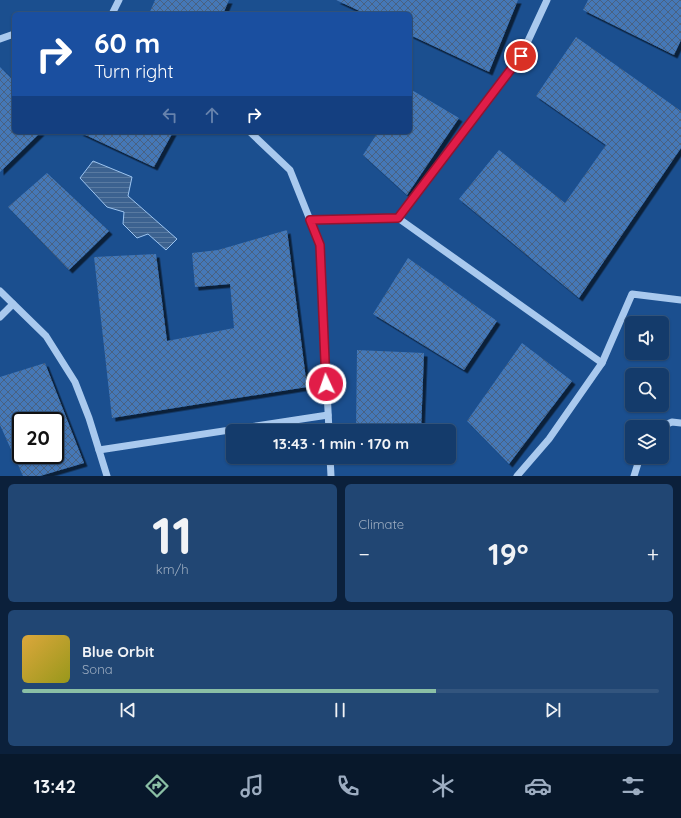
<!DOCTYPE html>
<html lang="en">
<head>
<meta charset="utf-8">
<style>
	:root { --surface:#143b6b; --page:#214673; --text:#f1f3f6; --muted:#9dadc1; --line:#33557e; --accent:#8abfa5 }
	body { margin:0; font-family:Quicksand,sans-serif; background:var(--page); color:var(--text); height:100vh; display:flex; flex-direction:column; font-size:15px; white-space:nowrap }
	* { box-sizing:border-box; margin:0 }
	p { font-size:13px; color:var(--muted) }
	.icon { flex:none; width:22px; height:22px; fill:none; stroke:currentColor; stroke-width:2; stroke-linecap:round; stroke-linejoin:round }
	.map { position:relative; height:476px; overflow:hidden }
	.sheet { display:flex; flex-direction:column; gap:8px; padding:8px; background:#0b203b; flex:1 }
	.sheet>* { flex:none }
	.top-card { position:absolute; left:12px; top:12px; width:400px; height:122px; border-radius:6px; box-shadow:0 1px 3px #0004,0 0 0 1px var(--line); background:#1a4fa0; color:#fff; overflow:hidden }
	.fabs { position:absolute; left:625px; top:316px; display:grid; gap:8px }
	.fabs a { display:grid; place-items:center; width:44px; height:44px; border-radius:6px; background:var(--surface); box-shadow:0 1px 3px #0004,0 0 0 1px var(--line); font-size:20px }
	.speed { position:absolute; left:12px; top:412px; display:flex; gap:8px; font-size:20px; font-weight:700; text-align:center }
	.speed>* { display:grid; place-content:center; width:52px; height:52px; border-radius:50%; background:var(--surface); box-shadow:0 1px 3px #0004,0 0 0 1px var(--line); line-height:1 }
	.speed .limit { border:2px solid #111; border-radius:6px; background:#fff; color:#111 }
	.pin { position:absolute; display:grid; place-items:center; width:34px; height:34px; color:#fff; margin:-17px; border:2px solid #fff; border-radius:50%; box-shadow:0 1px 4px #0007 }
	.me { position:absolute; width:44px; margin:-22px; rotate:357deg; stroke-linejoin:round; filter:drop-shadow(0 0 3px #0008) }
	.turn { display:flex; align-items:center; gap:14px; height:84px; padding:0 16px; font-size:18px }
	.turn .icon { width:52px; height:52px; stroke-width:2.5 }
	.turn b { display:block; font-size:28px; line-height:34px }
	.lanes { display:flex; align-items:center; height:38px; padding:0 16px; background:#0003; justify-content:center; gap:20px; direction:ltr }
	.lanes .off { opacity:.35 }
	.big { font-size:30px; font-weight:800; line-height:1.1 }
	.sheet .card { flex:1; display:flex; flex-direction:column; justify-content:center; gap:6px; min-width:0; padding:0 14px; border-radius:6px; background:var(--page) }
	.sheet .dial { align-items:center; gap:0 }
	.dial b { font-size:52px; line-height:1 }
	.song { display:flex; align-items:center; gap:12px }
	.cover { width:48px; height:48px; border-radius:6px; background:linear-gradient(135deg,hsl(40 70% 55%),hsl(60 70% 35%)) }
	.played { height:4px; border-radius:2px; background:linear-gradient(90deg,var(--accent) 65%,var(--line) 65%) }
	.keys { display:flex; justify-content:space-around; direction:ltr }
	.heat { display:flex; justify-content:space-between; align-items:center; font-size:22px; direction:ltr }
	.sheet .tiles { flex:1; display:grid; gap:8px; grid-template-columns:1fr 1fr }
	.card:last-child { grid-column:span 2 }
	.trip { position:absolute; left:226px; top:424px; width:230px; height:40px; border-radius:6px; background:var(--surface); box-shadow:0 1px 3px #0004,0 0 0 1px var(--line); font-weight:800; line-height:40px; text-align:center }
	.tab-bar { display:flex; height:64px; justify-content:space-around; align-items:center; background:#08182b; color:var(--muted) }
	.tab-bar .icon { width:28px; height:28px }
	.tab-bar .selected { color:var(--accent) }
	.tab-bar b { font-size:18px; color:var(--text) }
	.map>svg:first-child { display:block }
	.water { fill:url(#water-rules); stroke:#9cc4f0 }
	.building { fill:url(#building-cross-hatch); fill-rule:evenodd; filter:url(#shadow) }
	.lines { fill:none; stroke-linecap:round; stroke-linejoin:round }
	.minor { stroke:#a9c9ee; stroke-width:7 }
	.route-casing { stroke:#92132f; stroke-width:10 }
	.route { stroke:#e11d48; stroke-width:7 }
</style>
</head>
<body>
<div class="map">
<svg width="681" height="476" viewBox="0 0 681 476">
	<defs>
		<pattern id="water-rules" width="6" height="5" patternUnits="userSpaceOnUse"><rect width="6" height="5" fill="#3c6290"/><path d="M0 2.5h6" fill="none" stroke="#597aa1"/></pattern>
		<pattern id="building-cross-hatch" width="8" height="8" patternUnits="userSpaceOnUse"><rect width="8" height="8" fill="#4478b7"/><path d="M0 0l8 8M0 8l8-8" fill="none" stroke="#486282"/></pattern>
		<filter id="shadow"><feDropShadow dx="3.5" dy="3.5" stdDeviation="0" flood-color="#0009"/></filter>
	</defs>
	<rect width="100%" height="100%" fill="#1b4f8f"/>
	<!-- water -->
	<polygon class="water" points="93,161 132,177 128,196 177,239 166,250 148,234 137,238 123,224 124,212 107,207 80,178"/>
	<!-- building -->
	<g class="building">
		<polygon points="155,0 229,0 223,14 149,14"/>
		<polygon points="336,0 518,0 489,72 410,35 410,14 366,14"/>
		<polygon points="588,0 681,0 681,40 674,55 583,10"/>
		<polygon points="576,37 681,111 681,148 579,298 459,199 499,150 565,203 606,145 536,96"/>
		<polygon points="0,67 14,81 14,132 41,132 0,172"/>
		<polygon points="410,89 459,118 407,195 363,155 378,132 410,132"/>
		<polygon points="79,132 173,132 154,167"/>
		<polygon points="47,173 109,231 69,270 8,207"/>
		<polygon points="287,230 307,387 112,418 94,257 156,254 167,341 234,328 230,284 195,287 192,253 218,250"/>
		<polygon points="408,258 497,321 464,370 373,314"/>
		<polygon points="522,343 572,381 509,464 467,421"/>
		<polygon points="357,350 424,353 421,431 356,431"/>
		<path d="M45 363 84 463 40 476H23L0 425V377ZM21 421H55V455H21Z"/>
		<polygon points="356,457 419,457 419,461 356,458"/>
	</g>
	<g class="lines">
		<!-- minor -->
		<g class="minor">
			<polyline points="112,14 119,0"/>
			<polyline points="0,39 14,34"/>
			<polyline points="250,132 290,170 320,245 329,431"/>
			<polyline points="398,218 521,56 547,0"/>
			<polyline points="310,220 398,218 602,363"/>
			<polyline points="0,291 46,336 75,382 89,418 107,476"/>
			<polyline points="0,317 13,304"/>
			<polyline points="660,427 672,422 681,423"/>
			<polyline points="99,450 328,415"/>
			<polyline points="330,457 331,476"/>
			<polyline points="517,476 549,439 602,363 632,294 681,300"/>
			<polyline points="634,476 640,457"/>
		</g>
	</g>
	<g class="lines">
		<defs>
			<polyline id="route" points="326,384 320,245 310,220 398,218 521,56"/>
		</defs>
		<!-- route casing -->
		<use href="#route" class="route-casing"/>
		<!-- route -->
		<use href="#route" class="route"/>
	</g>
</svg>
<div class="fabs">
<a><svg class="icon" aria-label="sound" viewBox="0 0 24 24"><path d="M4 9h4l5-4v14l-5-4H4zM17 9q2 3 0 6"/></svg></a>
<a><svg class="icon" aria-label="search" viewBox="0 0 24 24"><circle cx="10" cy="10" r="6"/><path d="M15 15l6 6"/></svg></a>
<a><svg class="icon" aria-label="layers" viewBox="0 0 24 24"><path d="M12 4l9 5-9 5-9-5zM3 14l9 5 9-5"/></svg></a>
</div>
<div class="speed"><div class="limit">20</div></div>
<div class="pin" style="left:521px;top:56px;background:#d93025"><svg class="icon" aria-label="arrive" viewBox="0 0 24 24"><path d="M6 21V4h12l-3 4 3 4H6"/></svg></div>
<svg class="me" style="left:326px;top:384px" viewBox="-20 -20 40 40"><circle r="17" fill="#e11d48" stroke="#fff" stroke-width="3"/><path d="M0-11L8 9 0 5-8 9z" fill="#fff"/></svg>
<div class="trip">13:43 · 1 min · 170 m</div>
<div class="top-card">
<div class="turn"><svg class="icon" aria-label="right" viewBox="0 0 24 24"><path d="M7 20v-9h11M14 6l5 5-5 5"/></svg><div><b>60 m</b>Turn right</div></div>
<div class="lanes"><svg class="icon off" aria-label="left" viewBox="0 0 24 24"><path d="M17 20v-9H6M10 6l-5 5 5 5"/></svg><svg class="icon off" aria-label="ahead" viewBox="0 0 24 24"><path d="M12 20V5M6 11l6-6 6 6"/></svg><svg class="icon" aria-label="right" viewBox="0 0 24 24"><path d="M7 20v-9h11M14 6l5 5-5 5"/></svg></div>
</div>
</div>
<section class="sheet">
<div class="tiles">
<div class="card dial"><b>11</b><p>km/h</p></div>
<div class="card"><p>Climate</p>
<div class="heat"><a>−</a><b class="big">19°</b><a>+</a></div>
</div>
<div class="card">
<div class="song"><i class="cover"></i><div><b>Blue Orbit</b><p>Sona</p></div></div>
<div class="played"></div>
<div class="keys"><svg class="icon" aria-label="previous" viewBox="0 0 24 24"><path d="M18 5L8 12l10 7zM5 5v14"/></svg><svg class="icon" aria-label="pause" viewBox="0 0 24 24"><path d="M8 5v14M16 5v14"/></svg><svg class="icon" aria-label="next" viewBox="0 0 24 24"><path d="M6 5l10 7-10 7zM19 5v14"/></svg></div>
</div>
</div>
</section>
<nav class="tab-bar">
<b>13:42</b>
<svg class="icon selected" aria-label="directions" viewBox="0 0 24 24"><path d="M12 3l9 9-9 9-9-9zM9 14v-3h6M13 9l2 2-2 2"/></svg>
<svg class="icon" aria-label="music" viewBox="0 0 24 24"><path d="M9 18V5l10-2v13"/><circle cx="6" cy="18" r="3"/><circle cx="16" cy="16" r="3"/></svg>
<svg class="icon" aria-label="phone" viewBox="0 0 24 24"><path d="M5 4h4l2 5-3 2q2 4 5 5l2-3 5 2v4C11 20 4 13 5 4z"/></svg>
<svg class="icon" aria-label="climate" viewBox="0 0 24 24"><path d="M12 3v18M4 7l16 10M4 17L20 7"/></svg>
<svg class="icon" aria-label="car" viewBox="0 0 24 24"><path d="M5 17H2v-5l4-1 3-4h7l3 4 3 1v5h-3M9 17h6M6 11h13"/><circle cx="7" cy="17" r="2"/><circle cx="17" cy="17" r="2"/></svg>
<svg class="icon" aria-label="filters" viewBox="0 0 24 24"><path d="M4 7h16M4 17h16"/><circle cx="9" cy="7" r="2"/><circle cx="15" cy="17" r="2"/></svg>
</nav>
</body>
</html>
